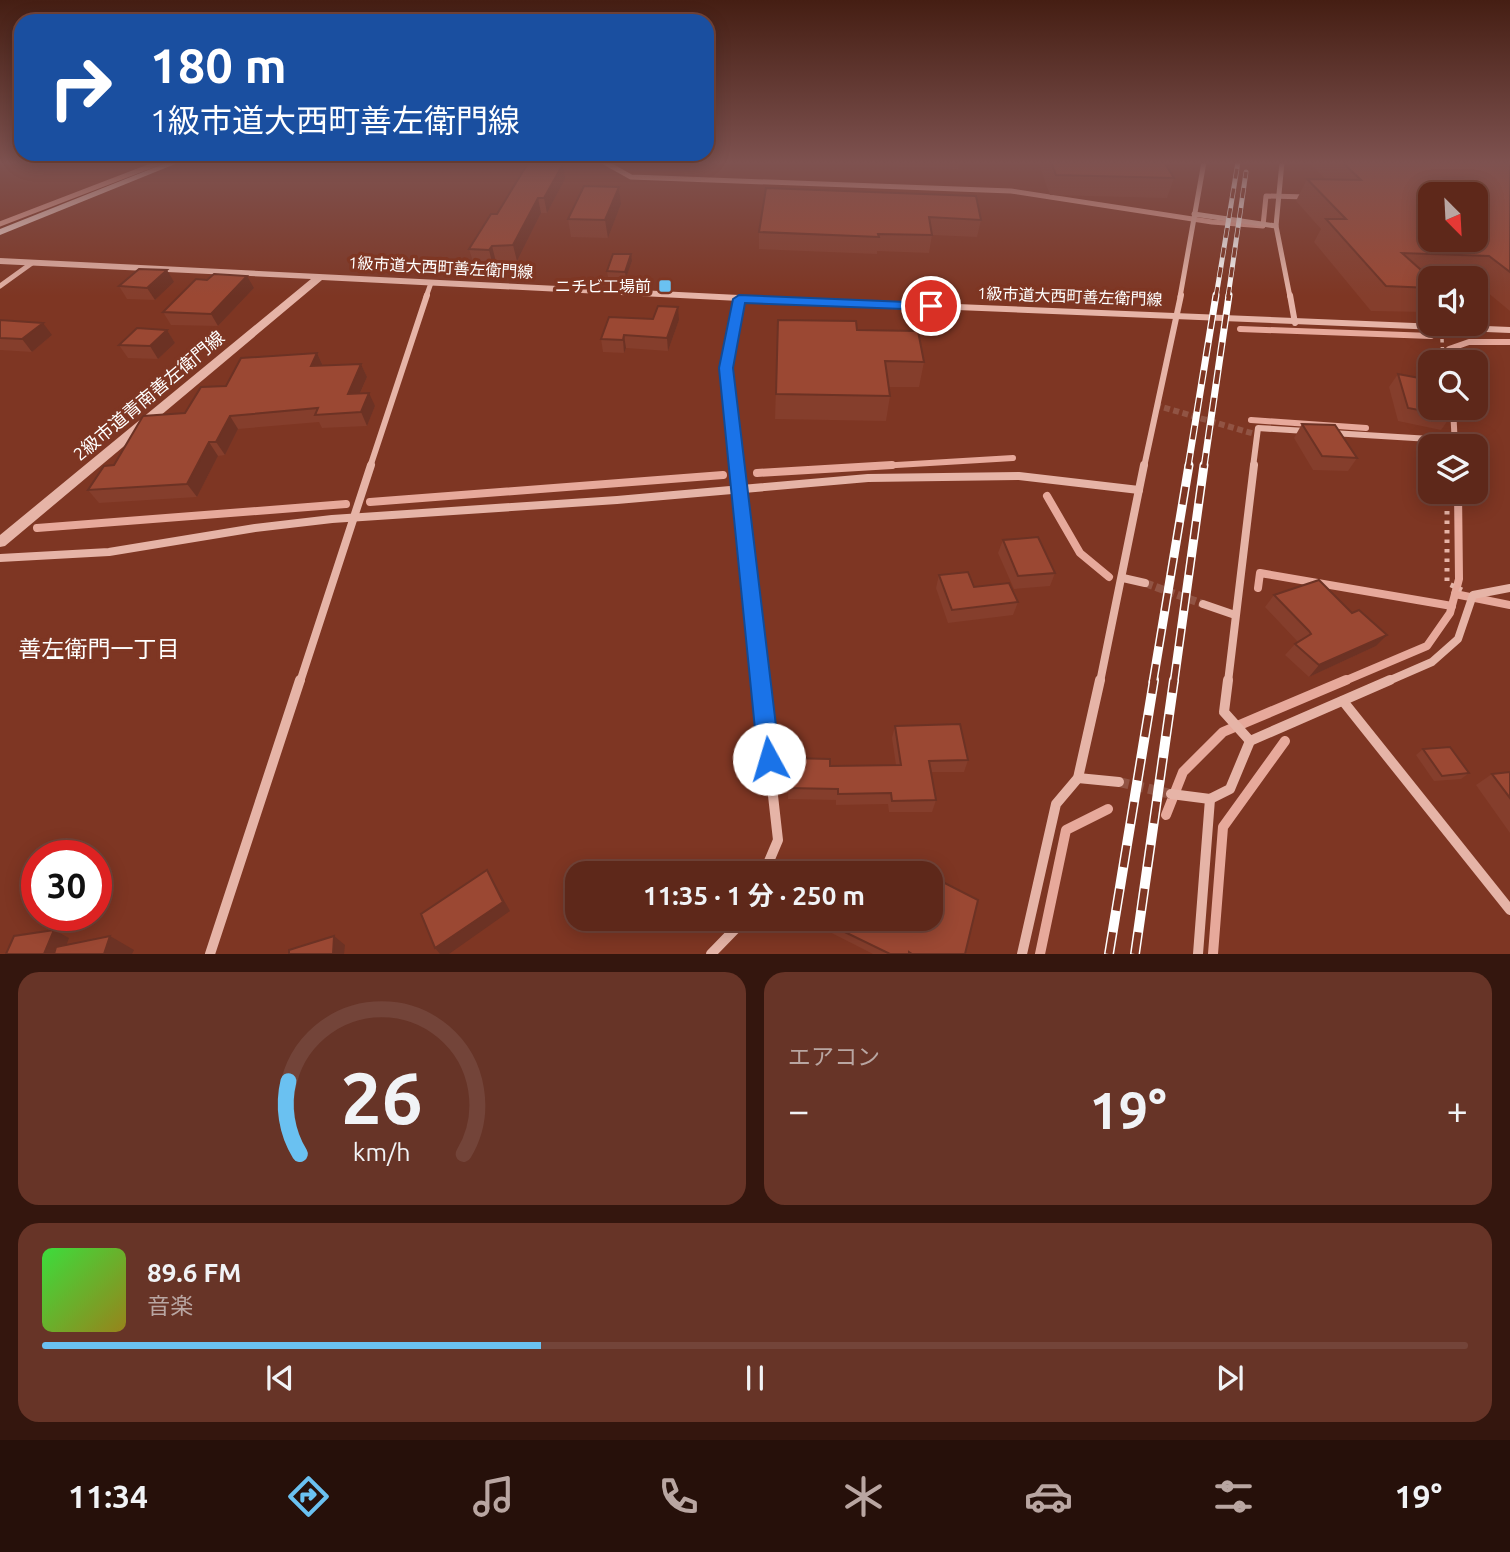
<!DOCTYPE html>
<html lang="ja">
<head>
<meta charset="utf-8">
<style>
	:root { --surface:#5e281a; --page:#673427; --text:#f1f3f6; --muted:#b9a6a2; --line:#734439; --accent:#6ac1f1 }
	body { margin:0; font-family:Ubuntu,"Noto Sans JP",sans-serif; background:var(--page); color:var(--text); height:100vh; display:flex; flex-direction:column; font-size:26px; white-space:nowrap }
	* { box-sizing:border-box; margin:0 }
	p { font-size:23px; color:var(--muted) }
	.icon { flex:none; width:38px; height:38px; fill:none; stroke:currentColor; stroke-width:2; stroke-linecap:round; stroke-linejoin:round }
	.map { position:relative; height:954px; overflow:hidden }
	.details { display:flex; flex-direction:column; gap:18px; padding:18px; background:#34160e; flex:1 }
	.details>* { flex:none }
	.top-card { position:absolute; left:14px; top:14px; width:700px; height:147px; border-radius:21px; box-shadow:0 4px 18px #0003,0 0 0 2px var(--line); background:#1a4fa0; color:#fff; overflow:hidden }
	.needle { width:46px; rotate:156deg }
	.controls { position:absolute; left:1418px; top:182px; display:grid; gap:14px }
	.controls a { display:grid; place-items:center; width:70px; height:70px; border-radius:14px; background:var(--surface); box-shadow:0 4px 18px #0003,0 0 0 2px var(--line); font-size:35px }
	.speed { position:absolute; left:21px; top:840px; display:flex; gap:14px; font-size:35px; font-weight:700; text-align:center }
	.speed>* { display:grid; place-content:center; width:91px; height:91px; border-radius:50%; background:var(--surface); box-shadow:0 4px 18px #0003,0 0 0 2px var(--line); line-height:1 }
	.speed .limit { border:10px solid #d22; background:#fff; color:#111 }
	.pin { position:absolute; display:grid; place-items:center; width:60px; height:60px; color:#fff; margin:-30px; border:4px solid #fff; border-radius:50%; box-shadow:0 2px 7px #0007 }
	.me { position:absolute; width:77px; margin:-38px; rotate:354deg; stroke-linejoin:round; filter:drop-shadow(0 0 5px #0008) }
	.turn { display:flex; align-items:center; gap:24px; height:147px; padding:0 21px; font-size:32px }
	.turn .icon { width:91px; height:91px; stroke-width:2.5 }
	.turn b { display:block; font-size:49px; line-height:60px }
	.big { font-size:52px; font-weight:700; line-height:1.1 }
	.details .card { flex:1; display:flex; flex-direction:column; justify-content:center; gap:10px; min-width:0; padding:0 24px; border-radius:21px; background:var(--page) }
	.details .dial { align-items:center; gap:0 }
	.dial svg { height:182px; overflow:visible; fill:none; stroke:var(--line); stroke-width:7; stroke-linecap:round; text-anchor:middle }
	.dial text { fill:var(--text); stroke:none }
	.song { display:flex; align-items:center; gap:21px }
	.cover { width:84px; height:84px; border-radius:10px; background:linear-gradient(135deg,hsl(120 70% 55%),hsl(50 70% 35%)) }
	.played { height:7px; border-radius:4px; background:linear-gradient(90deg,var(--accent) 35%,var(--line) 35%) }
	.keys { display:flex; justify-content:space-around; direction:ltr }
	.heat { display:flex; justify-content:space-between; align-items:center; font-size:38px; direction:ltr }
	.details .tiles { flex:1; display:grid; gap:18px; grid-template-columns:1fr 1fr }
	.card:last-child { grid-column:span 2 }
	.trip { position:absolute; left:565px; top:861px; width:378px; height:70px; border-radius:21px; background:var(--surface); box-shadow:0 4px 18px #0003,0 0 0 2px var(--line); font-weight:700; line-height:70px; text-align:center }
	.dock { display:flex; height:112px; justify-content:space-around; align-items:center; background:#26100a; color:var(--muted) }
	.dock .icon { width:49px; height:49px }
	.dock .active { color:var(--accent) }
	.dock b { font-size:32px; color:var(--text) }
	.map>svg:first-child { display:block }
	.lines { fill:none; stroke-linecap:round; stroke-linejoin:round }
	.stream-far3 { stroke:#e7a99b; stroke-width:5 }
	.stream-far2 { stroke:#e7a99b; stroke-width:6 }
	.stream-far1 { stroke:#e7a99b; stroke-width:8 }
	.stream { stroke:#e7a99b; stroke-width:10 }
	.minor-tunnel-far2 { stroke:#915444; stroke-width:6; stroke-dasharray:6 3.5; stroke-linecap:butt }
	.minor-tunnel-far1 { stroke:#915444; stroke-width:8; stroke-dasharray:8 3.5; stroke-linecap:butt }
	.minor-tunnel { stroke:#915444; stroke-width:10; stroke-dasharray:10 5; stroke-linecap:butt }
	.path-far1 { stroke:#e6b4a7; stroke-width:3.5; stroke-dasharray:3.5 4.5; stroke-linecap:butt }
	.path { stroke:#e6b4a7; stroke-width:5; stroke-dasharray:3.5 6; stroke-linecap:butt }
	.minor-far3 { stroke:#e6b4a7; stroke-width:5 }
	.minor-far2 { stroke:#e6b4a7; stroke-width:6 }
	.minor-far1 { stroke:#e6b4a7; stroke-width:8 }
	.minor { stroke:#e6b4a7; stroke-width:10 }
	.tertiary { fill:#e6b4a7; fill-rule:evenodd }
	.secondary { fill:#f5d9d1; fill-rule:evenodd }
	.rail-far3-casing { stroke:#fff; stroke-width:5 }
	.rail-far2-casing { stroke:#fff; stroke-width:7 }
	.rail-far1-casing { stroke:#fff; stroke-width:9 }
	.rail-casing { stroke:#fff; stroke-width:10 }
	.rail-far3 { stroke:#7e3623; stroke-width:3.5; stroke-dasharray:10; stroke-linecap:butt }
	.rail-far2 { stroke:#7e3623; stroke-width:4.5; stroke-dasharray:14; stroke-linecap:butt }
	.rail-far1 { stroke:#7e3623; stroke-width:6; stroke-dasharray:18; stroke-linecap:butt }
	.rail { stroke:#7e3623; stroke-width:7; stroke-dasharray:22; stroke-linecap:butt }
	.wall { fill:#853e2c }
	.shaded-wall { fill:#6c3224 }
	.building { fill:#9b4833; stroke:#6c3224; stroke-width:2; fill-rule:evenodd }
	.route { fill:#1a73e8; stroke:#114b97; stroke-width:2 }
	.poi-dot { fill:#6ac1f1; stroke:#7e3623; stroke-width:2.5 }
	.labels { text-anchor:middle; stroke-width:7; stroke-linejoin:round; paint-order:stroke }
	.far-street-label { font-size:16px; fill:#fff; stroke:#7e3623 }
	.far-poi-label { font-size:16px; fill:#fff; stroke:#7e3623; text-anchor:end }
	.street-label { font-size:18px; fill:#fff; stroke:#7e3623 }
	.near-neighbourhood-label { font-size:23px; fill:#fff; stroke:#7e3623 }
</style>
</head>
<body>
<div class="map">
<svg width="1510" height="954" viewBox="0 0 1510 954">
	<rect width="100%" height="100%" fill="#7e3623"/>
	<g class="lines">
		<!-- stream-far3 -->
		<g class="stream-far3">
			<polyline points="604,162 631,177 1011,191 1212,222 1263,226 1266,196 1307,197"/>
			<polyline points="0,224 161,162"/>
		</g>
		<!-- stream-far2 -->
		<g class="stream-far2">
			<polyline points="1240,329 1431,336"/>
			<polyline points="1450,362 1449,349 1469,342 1510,342"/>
			<polyline points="1453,408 1455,446"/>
			<polyline points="1251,420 1366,428"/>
			<polyline points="863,467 1013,458"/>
		</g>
		<!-- stream-far1 -->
		<g class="stream-far1">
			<polyline points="757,473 892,465"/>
			<polyline points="1047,496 1080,553 1109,577"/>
			<polyline points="370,502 723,475"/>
			<polyline points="37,528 346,504"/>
			<polyline points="1258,588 1260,573 1452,606"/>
			<polyline points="1455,594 1510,605"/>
			<polyline points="1342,682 1427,646 1450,613 1459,579 1458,492"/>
		</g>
		<!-- stream -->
		<g class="stream">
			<polyline points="1166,815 1183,772 1223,732 1346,680"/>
			<polyline points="1040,954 1066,830 1108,809"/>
			<polyline points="1213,954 1223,827 1285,741"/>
		</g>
		<!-- minor-tunnel-far2 -->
		<polyline class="minor-tunnel-far2" points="1155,405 1258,435"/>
		<!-- minor-tunnel-far1 -->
		<polyline class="minor-tunnel-far1" points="1145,583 1203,604"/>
		<!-- minor-tunnel -->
		<polyline class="minor-tunnel" points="1119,782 1171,794"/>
		<!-- path-far1 -->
		<polyline class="path-far1" points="1442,339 1443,362"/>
		<!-- path -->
		<polyline class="path" points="1447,492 1447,583 1462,590"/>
		<!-- minor-far3 -->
		<g class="minor-far3">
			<polyline points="1282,162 1276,226 1290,297"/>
			<polyline points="1194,214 1276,226"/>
			<polyline points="0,286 32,263"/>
			<polyline points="426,297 431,283"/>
			<polyline points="1180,297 1204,162"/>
		</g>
		<!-- minor-far2 -->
		<g class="minor-far2">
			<polyline points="1290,295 1295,323"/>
			<polyline points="1332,433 1447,440"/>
			<polyline points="370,467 427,295"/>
			<polyline points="737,467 726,368 739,298"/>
			<polyline points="1144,467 1181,295"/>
			<polyline points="1253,467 1258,428 1306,431"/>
		</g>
		<!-- minor-far1 -->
		<g class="minor-far1">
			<polyline points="737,465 761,682"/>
			<polyline points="0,558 109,552 255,528 332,519 617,500 868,478 1019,476 1139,490"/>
			<polyline points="1123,578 1145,583"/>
			<polyline points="1203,604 1235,615"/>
			<polyline points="300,682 371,465"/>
			<polyline points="1100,682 1144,465"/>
			<polyline points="1228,682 1254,465"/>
			<polyline points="1386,682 1432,662 1458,639 1473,595 1510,588"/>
		</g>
		<!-- minor -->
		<g class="minor">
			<polyline points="760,680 778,840 764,873"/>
			<polyline points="1228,680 1224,712 1250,741"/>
			<polyline points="1343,701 1510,910"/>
			<polyline points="1078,778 1119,782"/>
			<polyline points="1171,794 1210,799 1230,789 1250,741 1390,680"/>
			<polyline points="210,954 300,680"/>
			<polyline points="711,954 745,919"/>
			<polyline points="1022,954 1056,804 1078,778 1100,680"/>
			<polyline points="1198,954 1210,799"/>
		</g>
		<!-- tertiary -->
		<polygon class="tertiary" points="0,258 739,295 1510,327 1510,333 739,301 322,280 5,546 0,547 0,535 311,279 0,264"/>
		<!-- secondary -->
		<polygon class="secondary" points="168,162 180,162 0,235 0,229"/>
		<defs>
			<g id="rail-far3">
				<polyline points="1216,297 1238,162"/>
				<polyline points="1228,297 1246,172"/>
			</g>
			<g id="rail-far2">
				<polyline points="1188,467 1216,295"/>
				<polyline points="1204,467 1229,295"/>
			</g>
			<g id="rail-far1">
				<polyline points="1153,682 1189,465"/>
				<polyline points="1174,682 1204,465"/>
			</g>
			<g id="rail">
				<polyline points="1109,954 1154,680"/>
				<polyline points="1135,954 1174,680"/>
			</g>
		</defs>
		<!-- rail-far3 casing -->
		<use href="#rail-far3" class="rail-far3-casing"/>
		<!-- rail-far2 casing -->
		<use href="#rail-far2" class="rail-far2-casing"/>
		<!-- rail-far1 casing -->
		<use href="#rail-far1" class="rail-far1-casing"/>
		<!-- rail casing -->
		<use href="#rail" class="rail-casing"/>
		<!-- rail-far3 -->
		<use href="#rail-far3" class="rail-far3"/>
		<!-- rail-far2 -->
		<use href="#rail-far2" class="rail-far2"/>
		<!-- rail-far1 -->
		<use href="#rail-far1" class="rail-far1"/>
		<!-- rail -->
		<use href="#rail" class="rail"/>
	</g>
	<!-- wall -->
	<g class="wall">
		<polygon points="778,162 959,162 958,169"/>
		<polygon points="1038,162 1164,162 1174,178 1167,198 1050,195"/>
		<polygon points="1308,162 1510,162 1510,311 1475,282 1475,278 1430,278 1430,305 1425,312 1371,311 1314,242 1321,229 1296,201 1307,179 1326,179"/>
		<polygon points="565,179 547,213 541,213 517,261 496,262 493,266 474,265 469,249 497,214"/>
		<polygon points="619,187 621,204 608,238 571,237 568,219"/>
		<polygon points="766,188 981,220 977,237 932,235 929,253 877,251 877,254 759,249 759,232"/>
		<polygon points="632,261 626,278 608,277 607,271"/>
		<polygon points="174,282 155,300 127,299 119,286"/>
		<polygon points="254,288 218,326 171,325 163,312"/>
		<polygon points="0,320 52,335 32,352 0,350"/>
		<polygon points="679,320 668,351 626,348 624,353 603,352 601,339"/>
		<polygon points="778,320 857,330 924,362 919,387 889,387 890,396 886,421 775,419"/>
		<polygon points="167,330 175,343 158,359 128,358 119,345"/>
		<polygon points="317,353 323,365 361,364 367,377 360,394 375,406 367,426 322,428 319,422 238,429 225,455 218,456 197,497 99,503 88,490 114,465 185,413 226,386"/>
		<polygon points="1398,374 1451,416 1441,430 1398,421 1389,387"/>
		<polygon points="1302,424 1357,458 1348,471 1313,470 1294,438"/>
		<polygon points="1003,540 1055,573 1050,586 1014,589 998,553"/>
		<polygon points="939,575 1018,602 1013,615 948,623 936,588"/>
		<polygon points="1274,595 1352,613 1376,646 1309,677 1285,655 1295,644 1298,642 1265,607"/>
		<polygon points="895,726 968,760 964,772 931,772 936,800 932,812 889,812 888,804 836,805 836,800 788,799 789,758 830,766 896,765 892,738"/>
		<polygon points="1423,749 1469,773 1461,779 1434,781 1416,755"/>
		<polygon points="1510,772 1510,833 1476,785 1492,774"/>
		<polygon points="812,919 931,919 965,954 873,954 812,923"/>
	</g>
	<!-- shaded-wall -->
	<g class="shaded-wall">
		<polygon points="563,164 565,179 547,213 544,198"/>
		<polygon points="619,187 621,204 608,238 605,220"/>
		<polygon points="538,198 541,213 517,261 513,245"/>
		<polygon points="492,246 496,262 493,266 489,250"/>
		<polygon points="631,254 632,261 626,278 625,272"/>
		<polygon points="167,270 174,282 155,300 147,288"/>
		<polygon points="247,276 254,288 218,326 211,314"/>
		<polygon points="678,307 679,320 668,351 667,338"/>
		<polygon points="43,323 52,335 32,352 22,339"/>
		<polygon points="167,330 175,343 158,359 150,346"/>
		<polygon points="624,335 626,348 624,353 623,340"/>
		<polygon points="317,353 323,366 311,366"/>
		<polygon points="361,364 367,377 354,407 348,394"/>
		<polygon points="369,393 375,406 367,426 361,412"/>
		<polygon points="230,416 238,429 225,455 216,442"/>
		<polygon points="209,442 218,456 197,497 187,484"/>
		<polygon points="1387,635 1376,646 1309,677 1319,665"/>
		<polygon points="487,870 510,911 449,954 440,954 435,948"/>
		<polygon points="54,930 69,938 63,954 44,954"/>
		<polygon points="110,936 134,950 132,954 104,954"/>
		<polygon points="334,936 345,945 344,954 333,954"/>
	</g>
	<!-- building -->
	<g class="building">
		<polygon points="1051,162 1164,162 1174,178 1056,175"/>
		<path d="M1342 162H1510V272L1489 256 1402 253 1430 278V288L1386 286 1326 219H1346L1307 179 1361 180ZM1430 194H1475V240H1430Z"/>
		<polygon points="528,163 563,164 544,198 538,198 513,245 492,246 489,250 469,249 491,214 497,214"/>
		<polygon points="584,186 619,187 605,220 568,219"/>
		<polygon points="766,188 976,196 981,220 929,217 932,235 878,234 879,237 759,232"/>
		<polygon points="613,254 631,254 625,272 607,271"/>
		<polygon points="139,269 167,270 147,288 119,286"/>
		<polygon points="214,274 247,276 211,314 163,312 196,279 207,280"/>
		<polygon points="658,306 678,307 667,338 624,335 623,340 601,339 609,317 653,319"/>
		<polygon points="0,320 43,323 22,339 0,338"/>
		<polygon points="778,320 856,321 857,330 918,331 924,362 885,361 890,396 776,394"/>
		<polygon points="137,328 167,330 150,346 119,345"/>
		<polygon points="317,353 311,366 361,364 348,394 369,393 361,412 315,415 318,408 230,416 216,442 209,442 187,484 88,490 104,466 114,465 143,416 185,413 201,387 226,386 241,358"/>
		<polygon points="1398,374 1430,380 1430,408 1448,408 1451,416 1408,408"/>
		<polygon points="1302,424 1335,425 1357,458 1322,456"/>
		<polygon points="1038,537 1055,573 1018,576 1003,540"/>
		<polygon points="968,572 974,587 1009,583 1018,602 952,610 939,575"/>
		<polygon points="1319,580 1352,613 1359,610 1387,635 1319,665 1295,644 1311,634 1309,631 1274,595"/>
		<polygon points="960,724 968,760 929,761 936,800 892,801 891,793 838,794 838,789 788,788 789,758 830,759 830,766 901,765 895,726"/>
		<polygon points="1450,747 1469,773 1442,776 1423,749"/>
		<polygon points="1510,772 1510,798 1492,774"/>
		<polygon points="908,864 925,873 905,873"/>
		<polygon points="487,870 503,902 435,948 421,914"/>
		<polygon points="931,876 978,900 965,954 912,954 909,952 909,954 890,954 818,919 931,919"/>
		<polygon points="54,930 44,954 6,954 14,936"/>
		<polygon points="110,936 104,954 54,954 56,947"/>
		<polygon points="334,936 333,954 289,954 289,950"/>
	</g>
	<!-- sky -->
	<linearGradient id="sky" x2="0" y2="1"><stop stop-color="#451e13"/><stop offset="0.55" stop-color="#7e5250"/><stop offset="1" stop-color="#7e5250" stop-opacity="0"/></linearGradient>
	<rect width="1510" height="296" fill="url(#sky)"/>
	<!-- route -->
	<polygon class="route" points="739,295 931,303 937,306 931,310 745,303 733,368 780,759 777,766 769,769 762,766 758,759 719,368 733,299"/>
	<!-- markers -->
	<rect class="poi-dot" x="658" y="279" width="14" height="14" rx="3.5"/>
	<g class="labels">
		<!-- far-street labels -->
		<g class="far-street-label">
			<text transform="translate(441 267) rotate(3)" y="6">1級市道大西町善左衛門線</text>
			<text transform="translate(1070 296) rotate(2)" y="6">1級市道大西町善左衛門線</text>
		</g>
		<!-- far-poi labels -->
		<g class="far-poi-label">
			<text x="651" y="292">ニチビ工場前</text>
		</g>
		<!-- street labels -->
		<g class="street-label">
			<text transform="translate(149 396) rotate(-40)" y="6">2級市道青南善左衛門線</text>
		</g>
		<!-- near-neighbourhood labels -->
		<g class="near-neighbourhood-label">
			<text x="99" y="657">善左衛門一丁目</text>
		</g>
	</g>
</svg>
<div class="controls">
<a><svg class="needle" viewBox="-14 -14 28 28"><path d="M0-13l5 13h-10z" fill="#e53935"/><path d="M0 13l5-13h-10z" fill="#b9a6a2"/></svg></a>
<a><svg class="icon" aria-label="sound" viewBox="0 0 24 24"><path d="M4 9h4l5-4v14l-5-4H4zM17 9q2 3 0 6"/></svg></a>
<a><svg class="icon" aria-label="search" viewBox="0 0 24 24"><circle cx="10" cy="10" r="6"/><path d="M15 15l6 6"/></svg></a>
<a><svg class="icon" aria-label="layers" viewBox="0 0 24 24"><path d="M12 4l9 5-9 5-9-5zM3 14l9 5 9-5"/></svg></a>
</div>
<div class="speed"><div class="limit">30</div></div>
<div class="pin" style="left:931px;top:306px;background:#d93025"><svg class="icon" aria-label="arrive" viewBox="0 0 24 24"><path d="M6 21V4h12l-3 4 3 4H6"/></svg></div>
<svg class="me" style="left:769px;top:759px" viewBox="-20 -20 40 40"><circle r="19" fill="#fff"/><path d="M0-13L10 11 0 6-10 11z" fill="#1a73e8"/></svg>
<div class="trip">11:35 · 1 分 · 250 m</div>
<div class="top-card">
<div class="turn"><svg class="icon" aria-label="right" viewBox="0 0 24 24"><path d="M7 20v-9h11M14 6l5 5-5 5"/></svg><div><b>180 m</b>1級市道大西町善左衛門線</div></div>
</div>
</div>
<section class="details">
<div class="tiles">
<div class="card dial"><svg viewBox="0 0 100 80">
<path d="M14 69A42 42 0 1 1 86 69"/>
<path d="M14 69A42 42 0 0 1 9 37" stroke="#6ac1f1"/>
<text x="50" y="56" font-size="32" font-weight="700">26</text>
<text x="50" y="72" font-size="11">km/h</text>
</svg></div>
<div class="card"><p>エアコン</p>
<div class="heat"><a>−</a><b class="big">19°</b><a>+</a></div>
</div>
<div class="card">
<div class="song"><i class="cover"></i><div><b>89.6 FM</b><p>音楽</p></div></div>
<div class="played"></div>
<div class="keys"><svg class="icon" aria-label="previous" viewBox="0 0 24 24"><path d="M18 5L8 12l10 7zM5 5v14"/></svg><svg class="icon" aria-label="pause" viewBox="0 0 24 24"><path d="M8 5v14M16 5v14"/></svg><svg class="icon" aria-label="next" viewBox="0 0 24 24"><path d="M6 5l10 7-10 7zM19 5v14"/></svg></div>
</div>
</div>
</section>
<nav class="dock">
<b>11:34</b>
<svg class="icon active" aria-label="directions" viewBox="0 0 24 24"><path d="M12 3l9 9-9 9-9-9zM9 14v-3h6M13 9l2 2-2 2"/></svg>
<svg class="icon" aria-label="music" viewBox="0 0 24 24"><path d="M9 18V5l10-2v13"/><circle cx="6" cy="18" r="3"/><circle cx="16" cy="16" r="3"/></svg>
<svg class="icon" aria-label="phone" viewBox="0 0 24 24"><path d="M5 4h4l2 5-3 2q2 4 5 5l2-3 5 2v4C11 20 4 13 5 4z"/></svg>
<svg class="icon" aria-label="climate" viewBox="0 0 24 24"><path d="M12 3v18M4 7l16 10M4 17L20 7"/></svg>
<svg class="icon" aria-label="car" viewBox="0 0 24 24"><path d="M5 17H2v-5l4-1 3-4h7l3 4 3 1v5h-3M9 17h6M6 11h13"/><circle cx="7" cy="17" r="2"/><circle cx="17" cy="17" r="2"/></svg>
<svg class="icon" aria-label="filters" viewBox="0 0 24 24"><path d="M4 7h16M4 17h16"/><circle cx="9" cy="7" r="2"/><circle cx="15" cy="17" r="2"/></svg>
<b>19°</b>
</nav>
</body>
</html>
